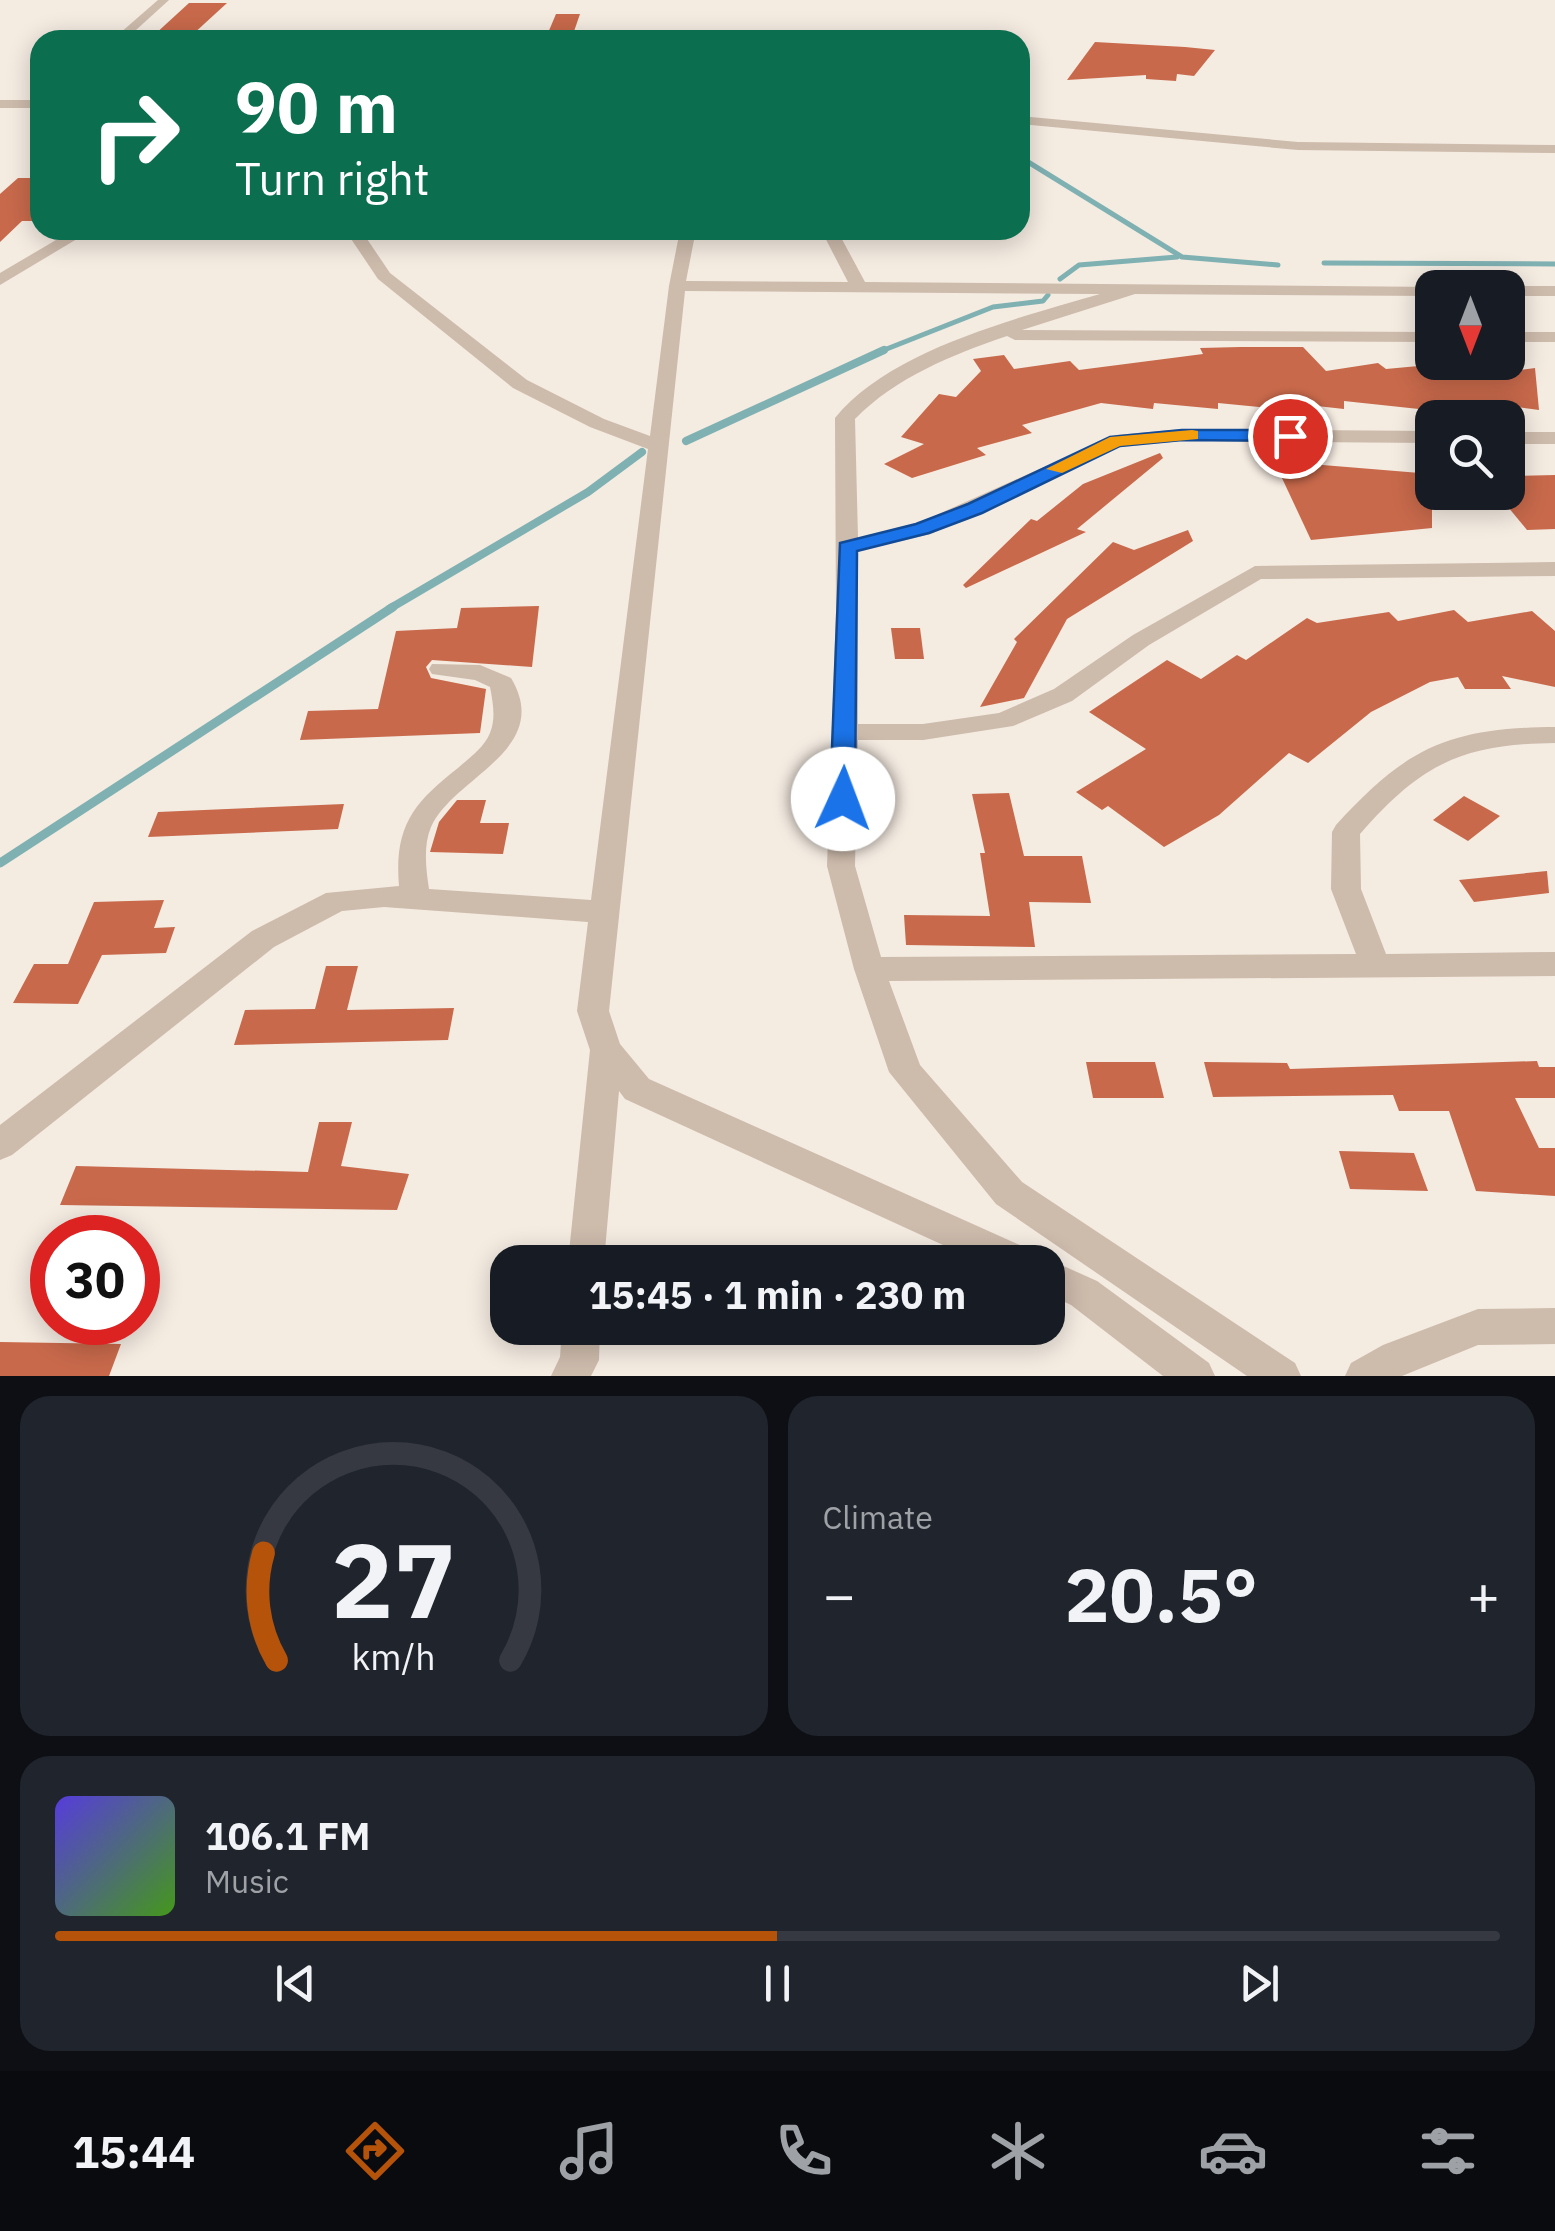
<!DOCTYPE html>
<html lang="en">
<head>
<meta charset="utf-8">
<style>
	:root { --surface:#171b24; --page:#20242c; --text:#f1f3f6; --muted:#9ea1a6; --line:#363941; --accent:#b45309 }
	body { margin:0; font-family:"IBM Plex Sans",sans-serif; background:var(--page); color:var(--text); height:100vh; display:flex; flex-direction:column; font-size:38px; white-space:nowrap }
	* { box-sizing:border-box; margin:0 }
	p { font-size:32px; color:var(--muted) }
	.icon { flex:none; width:55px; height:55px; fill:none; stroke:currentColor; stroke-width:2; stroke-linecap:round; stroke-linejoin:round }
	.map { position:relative; height:1376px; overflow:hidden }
	.drawer { display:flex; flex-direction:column; gap:20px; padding:20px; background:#0d0f14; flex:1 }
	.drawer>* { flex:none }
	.top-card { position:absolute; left:30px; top:30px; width:1000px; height:210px; border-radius:30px; box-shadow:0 5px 25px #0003; background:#0b6e4f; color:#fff; overflow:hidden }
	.needle { width:65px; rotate:180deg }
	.buttons { position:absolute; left:1415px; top:270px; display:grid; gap:20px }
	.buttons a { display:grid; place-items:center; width:110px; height:110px; border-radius:20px; background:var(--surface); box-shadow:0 5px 25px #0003; font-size:50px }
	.speed { position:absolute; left:30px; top:1215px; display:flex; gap:20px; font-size:50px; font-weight:700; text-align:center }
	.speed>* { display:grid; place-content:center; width:130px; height:130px; border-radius:50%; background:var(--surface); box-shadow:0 5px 25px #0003; line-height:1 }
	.speed .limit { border:15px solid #d22; background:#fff; color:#111 }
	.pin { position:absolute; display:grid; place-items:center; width:85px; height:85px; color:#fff; margin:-42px; border:5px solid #fff; border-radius:50%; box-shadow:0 2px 10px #0007 }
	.me { position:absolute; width:110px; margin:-55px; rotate:2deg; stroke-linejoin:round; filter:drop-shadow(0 0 8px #0008) }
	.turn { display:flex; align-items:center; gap:35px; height:210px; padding:0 40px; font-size:45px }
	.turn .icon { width:130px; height:130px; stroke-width:2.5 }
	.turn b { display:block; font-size:70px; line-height:85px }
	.big { font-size:75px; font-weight:800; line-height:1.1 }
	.drawer .card { flex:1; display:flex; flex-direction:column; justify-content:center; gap:15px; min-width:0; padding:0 35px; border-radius:30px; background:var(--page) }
	.drawer .dial { align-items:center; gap:0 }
	.dial svg { height:260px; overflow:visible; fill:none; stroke:var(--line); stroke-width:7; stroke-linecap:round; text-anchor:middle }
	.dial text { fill:var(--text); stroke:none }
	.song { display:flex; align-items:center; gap:30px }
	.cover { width:120px; height:120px; border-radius:15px; background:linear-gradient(135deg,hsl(250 70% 55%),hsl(100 70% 35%)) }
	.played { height:10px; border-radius:5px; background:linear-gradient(90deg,var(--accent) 50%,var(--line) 50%) }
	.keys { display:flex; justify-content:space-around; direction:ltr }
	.heat { display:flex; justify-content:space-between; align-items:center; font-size:55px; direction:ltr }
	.drawer .tiles { flex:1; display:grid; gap:20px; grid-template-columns:1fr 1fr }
	.card:last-child { grid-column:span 2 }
	.trip { position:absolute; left:490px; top:1245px; width:575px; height:100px; border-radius:30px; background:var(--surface); box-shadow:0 5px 25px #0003; font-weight:800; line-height:100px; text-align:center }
	.menu { display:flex; height:160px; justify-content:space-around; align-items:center; background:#090b0e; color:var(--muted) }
	.menu .icon { width:70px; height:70px }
	.menu .selected { color:var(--accent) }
	.menu b { font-size:45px; color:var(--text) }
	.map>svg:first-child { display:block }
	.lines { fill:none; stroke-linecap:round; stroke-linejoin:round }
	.stream-far2 { stroke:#7fb0b2; stroke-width:5 }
	.stream-far1 { stroke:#7fb0b2; stroke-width:8 }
	.stream { stroke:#7fb0b2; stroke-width:9 }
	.building { fill:#c8694b }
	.minor { fill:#cdbbac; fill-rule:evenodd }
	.route { fill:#1a73e8; stroke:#114b97; stroke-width:2.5 }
	.slow { fill:#f59e0b }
</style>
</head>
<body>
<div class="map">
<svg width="1555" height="1376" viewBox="0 0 1555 1376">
	<rect width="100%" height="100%" fill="#f4ebe1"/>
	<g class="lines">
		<!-- stream-far2 -->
		<g class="stream-far2">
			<polyline points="1020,157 1182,257 1278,265"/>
			<polyline points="1324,263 1555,264"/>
			<polyline points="1060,279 1079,265 1177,257"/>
			<polyline points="879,352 993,307 1043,301 1048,295"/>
		</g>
		<!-- stream-far1 -->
		<g class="stream-far1">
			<polyline points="686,441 884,350"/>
			<polyline points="389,609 588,492 642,452"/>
		</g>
		<!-- stream -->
		<polyline class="stream" points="0,863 393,607"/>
	</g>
	<!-- building -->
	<g class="building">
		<polygon points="189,3 227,3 191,36 153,36"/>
		<polygon points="556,14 580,14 571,40 545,40"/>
		<polygon points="1095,42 1185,47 1215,50 1194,76 1177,74 1176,81 1146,79 1146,75 1067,80"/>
		<polygon points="18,178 40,178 40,221 22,221 0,242 0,194"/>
		<polygon points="1240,347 1303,347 1326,371 1378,363 1386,369 1440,364 1448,370 1502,364 1512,371 1535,368 1539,410 1474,401 1475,415 1344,401 1344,409 1281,402 1281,409 1218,403 1218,409 1154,403 1153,409 1101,403 1022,425 1032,433 977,448 986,455 912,478 884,464 924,444 901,437 939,394 956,397 981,371 973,359 1004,355 1014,369 1070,361 1079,370 1203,354 1200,348"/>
		<polygon points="1160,453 1163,458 1077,529 1086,532 966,588 963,585 1031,519 1037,521 1083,484"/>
		<polygon points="1274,461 1432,474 1432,528 1311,540"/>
		<polygon points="1555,475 1555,529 1527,530 1508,507 1508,476"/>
		<polygon points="1188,530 1193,541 1067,619 1024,698 980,707 1017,642 1014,639 1113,542 1134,550"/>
		<polygon points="539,606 532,667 432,660 426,667 431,678 486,689 480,733 300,740 308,711 378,709 396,631 457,628 461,608"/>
		<polygon points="1454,610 1468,622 1532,611 1555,631 1555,687 1502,676 1511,689 1465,689 1458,677 1430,682 1371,712 1308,763 1289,753 1219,815 1164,847 1108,806 1102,810 1076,792 1146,749 1089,712 1167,660 1201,679 1237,655 1246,660 1307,618 1317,623 1389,612 1398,621"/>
		<polygon points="891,628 920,628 924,659 895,659"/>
		<polygon points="1009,793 1024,856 1082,856 1091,903 1029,902 1035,947 906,945 904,915 990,916 980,853 985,853 972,794"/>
		<polygon points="1464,796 1500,816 1468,841 1433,820"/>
		<polygon points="457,800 486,800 480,823 509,823 503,854 430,852 439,822"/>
		<polygon points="344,804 338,829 148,837 158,812"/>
		<polygon points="1547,871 1549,893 1474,902 1459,880"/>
		<polygon points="164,900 154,928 175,927 166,953 102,955 78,1004 13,1003 34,964 68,964 94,902"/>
		<polygon points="326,966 358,966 347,1010 454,1008 448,1040 234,1045 245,1010 315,1009"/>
		<polygon points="1537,1061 1539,1067 1555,1067 1555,1098 1515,1098 1539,1148 1555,1148 1555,1196 1476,1191 1449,1111 1399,1111 1393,1095 1213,1097 1204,1062 1287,1063 1290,1069"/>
		<polygon points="1086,1062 1155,1062 1164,1098 1093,1098"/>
		<polygon points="319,1122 352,1122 341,1166 409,1174 397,1210 60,1205 76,1166 308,1172"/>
		<polygon points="1339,1151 1414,1153 1428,1191 1350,1189"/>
		<polygon points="0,1342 121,1344 109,1376 0,1376"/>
	</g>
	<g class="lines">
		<!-- minor -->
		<g class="minor">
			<polygon points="158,0 169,0 125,40 112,40"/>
			<rect x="0" y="100" width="40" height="8"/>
			<polygon points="1020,116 1298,142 1555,145 1555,153 1298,150 1020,124"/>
			<polygon points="73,230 92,230 0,285 0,273"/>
			<path d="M345 230H361L390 273 527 380 604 419 650 436 669 286 680 230H696L686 281 848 282 821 230H837L865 282 1438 287 1432 288V296L1135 294 1022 330 1432 332V342L1015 340 1007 336C952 355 896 377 855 419L858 538 916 524 1116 435 1182 429 1432 431V443L1182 441 1120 447 931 534 858 551V724H923L999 713 1054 689 1133 635 1255 566 1555 562V576L1261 579 1149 645 1072 701 1013 726 923 740H858L855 866 881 957 1356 954 1331 889 1332 832 1336 825C1407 747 1449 728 1555 727V743C1462 744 1421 764 1360 834L1361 889 1386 954 1555 952V976L889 981 920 1065 1022 1182 1295 1363 1301 1376H1247L996 1204 889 1072 854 969 827 866 836 612 835 418C889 350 1018 318 1100 294L685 291 609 1011 620 1044 649 1079 1031 1250 1036 1262H980L625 1099 619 1091 604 1262H568L590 1050 577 1011 588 922 384 907 342 911 274 947 12 1155 0 1160V1125L252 931 326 893 399 886C394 827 413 803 458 768 469 758 484 748 490 733 496 718 493 703 490 687L475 680 432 674 429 669 432 664 480 665 511 678C554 750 453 777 431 827 423 846 426 869 429 889L591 900 648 449 590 427 513 388 378 279Z"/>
			<polygon points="1508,286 1555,286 1555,296 1508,296 1508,288 1502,288"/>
			<rect x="1508" y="332" width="47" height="10"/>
			<rect x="1508" y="432" width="47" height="12"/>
			<polygon points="1048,1259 1097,1281 1209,1363 1215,1376 1163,1376 1071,1305 1048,1294 1048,1262 1039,1262"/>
			<polygon points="1555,1308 1555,1344 1478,1345 1402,1376 1345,1376 1351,1363 1383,1345 1478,1309"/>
			<polygon points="562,1328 600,1328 599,1360 591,1376 551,1376 560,1357"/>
		</g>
	</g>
	<!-- route -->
	<polygon class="route" points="1182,430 1290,430 1298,436 1290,441 1182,440 1120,446 982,513 929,533 857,551 855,799 852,805 834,805 830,799 840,543 916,524 968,504 1110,437"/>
	<!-- slow -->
	<polygon class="slow" points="1192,430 1198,431 1198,439 1120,446 1062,473 1046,469 1110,437"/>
</svg>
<div class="buttons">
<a><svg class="needle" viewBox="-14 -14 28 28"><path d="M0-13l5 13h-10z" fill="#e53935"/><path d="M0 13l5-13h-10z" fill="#9ea1a6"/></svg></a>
<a><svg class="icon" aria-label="search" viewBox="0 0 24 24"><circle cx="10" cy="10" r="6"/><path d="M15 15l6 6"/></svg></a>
</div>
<div class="speed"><div class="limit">30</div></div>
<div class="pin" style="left:1290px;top:436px;background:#d93025"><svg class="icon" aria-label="arrive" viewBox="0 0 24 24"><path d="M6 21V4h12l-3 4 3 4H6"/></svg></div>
<svg class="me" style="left:843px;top:799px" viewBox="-20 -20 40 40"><circle r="19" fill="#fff"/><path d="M0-13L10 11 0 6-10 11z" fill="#1a73e8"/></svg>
<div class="trip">15:45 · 1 min · 230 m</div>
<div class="top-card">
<div class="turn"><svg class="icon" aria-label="right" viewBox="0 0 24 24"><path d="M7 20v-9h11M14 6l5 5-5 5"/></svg><div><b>90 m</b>Turn right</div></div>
</div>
</div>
<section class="drawer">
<div class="tiles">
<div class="card dial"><svg viewBox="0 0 100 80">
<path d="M14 69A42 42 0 1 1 86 69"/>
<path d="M14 69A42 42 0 0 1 10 36" stroke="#b45309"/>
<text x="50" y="56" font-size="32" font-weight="700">27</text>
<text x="50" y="72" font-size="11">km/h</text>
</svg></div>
<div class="card"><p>Climate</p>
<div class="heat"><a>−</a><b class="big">20.5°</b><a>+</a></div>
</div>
<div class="card">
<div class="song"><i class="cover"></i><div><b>106.1 FM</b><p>Music</p></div></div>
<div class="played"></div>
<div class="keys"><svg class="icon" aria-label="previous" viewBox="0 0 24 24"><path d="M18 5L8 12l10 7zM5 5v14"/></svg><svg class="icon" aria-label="pause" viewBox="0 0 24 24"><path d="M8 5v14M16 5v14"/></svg><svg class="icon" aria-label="next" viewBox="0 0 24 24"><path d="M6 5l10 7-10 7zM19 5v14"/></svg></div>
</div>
</div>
</section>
<nav class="menu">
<b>15:44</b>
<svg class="icon selected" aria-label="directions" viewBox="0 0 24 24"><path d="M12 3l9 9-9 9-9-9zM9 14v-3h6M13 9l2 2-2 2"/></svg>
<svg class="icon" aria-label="music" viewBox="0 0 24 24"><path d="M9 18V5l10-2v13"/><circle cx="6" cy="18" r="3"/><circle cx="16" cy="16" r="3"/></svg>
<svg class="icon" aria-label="phone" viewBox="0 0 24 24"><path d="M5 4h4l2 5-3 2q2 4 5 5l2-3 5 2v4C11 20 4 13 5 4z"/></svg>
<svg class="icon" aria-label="climate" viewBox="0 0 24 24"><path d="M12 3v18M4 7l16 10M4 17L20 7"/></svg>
<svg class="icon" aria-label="car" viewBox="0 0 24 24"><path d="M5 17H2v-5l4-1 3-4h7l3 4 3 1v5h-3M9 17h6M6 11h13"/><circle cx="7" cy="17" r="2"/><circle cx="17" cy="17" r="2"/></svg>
<svg class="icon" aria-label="filters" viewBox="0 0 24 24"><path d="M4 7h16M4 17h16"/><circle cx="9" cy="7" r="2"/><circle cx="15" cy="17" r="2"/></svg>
</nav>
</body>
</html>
